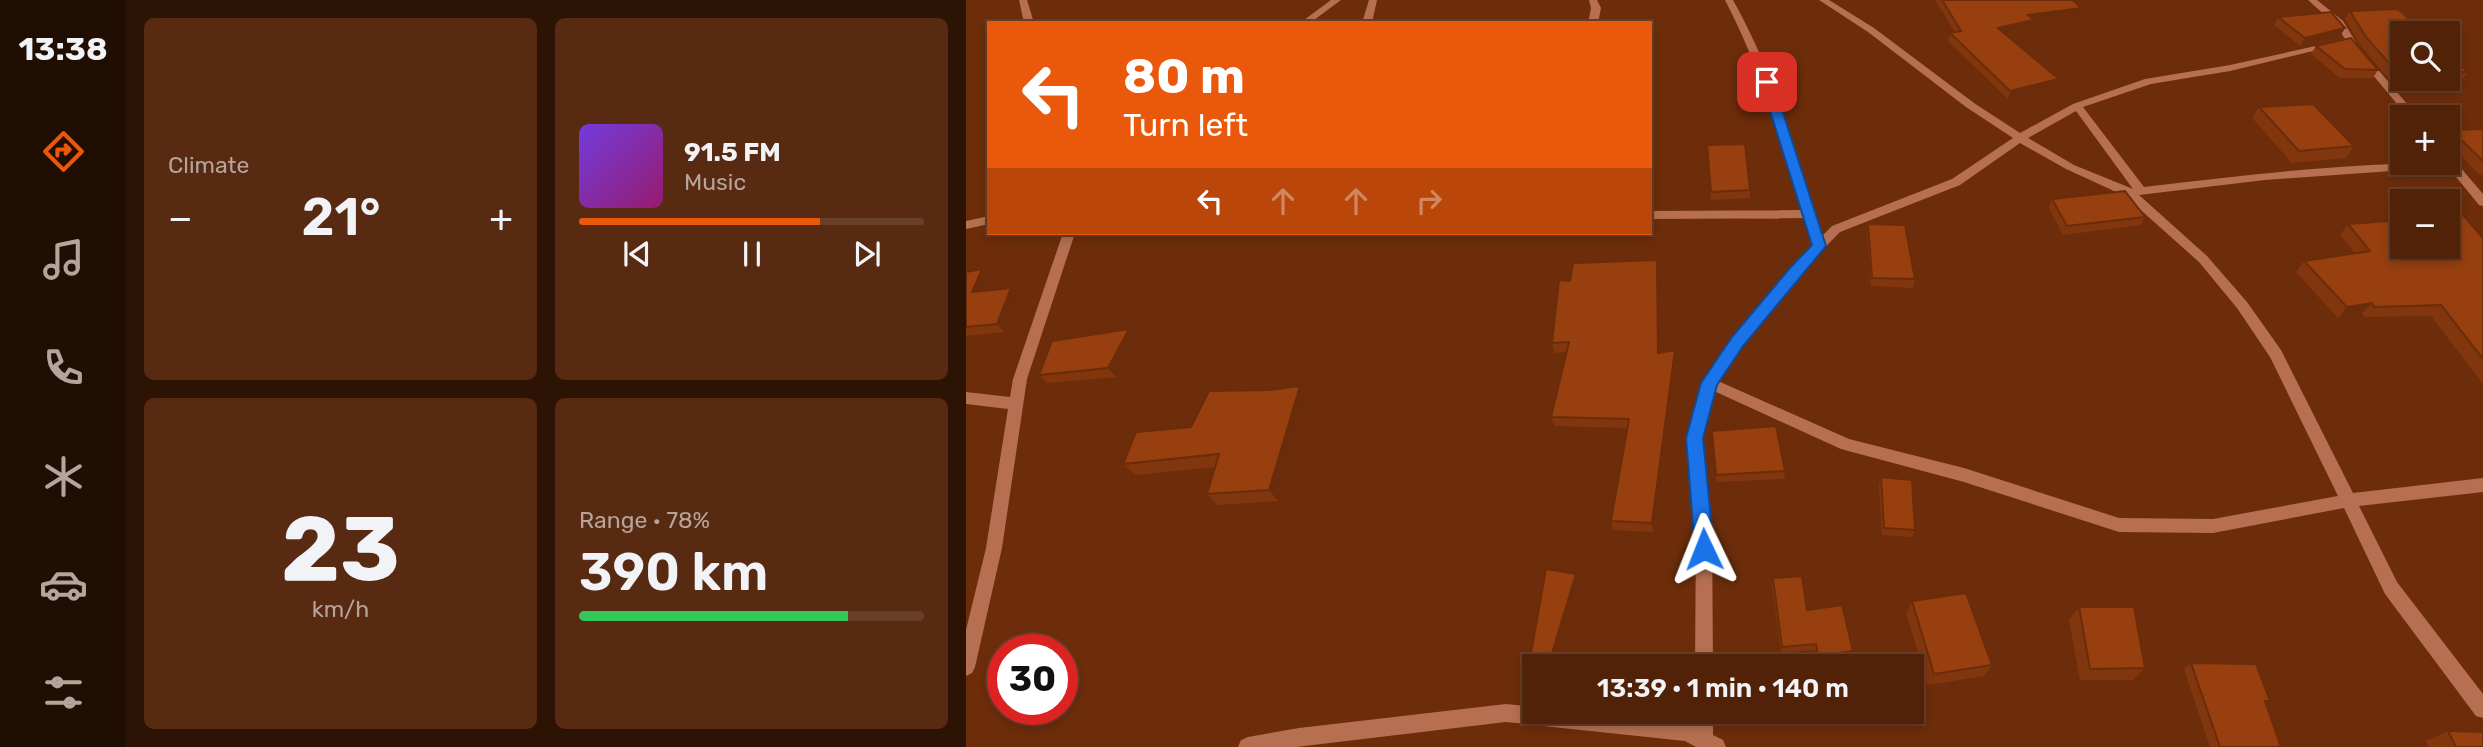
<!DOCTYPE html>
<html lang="en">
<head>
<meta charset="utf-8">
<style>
	:root { --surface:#522208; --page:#582a12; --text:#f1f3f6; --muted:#b5a49c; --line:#683f29; --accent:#ea580c }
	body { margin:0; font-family:Rubik,sans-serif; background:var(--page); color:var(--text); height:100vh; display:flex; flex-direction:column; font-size:26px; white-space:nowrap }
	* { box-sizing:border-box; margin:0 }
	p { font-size:23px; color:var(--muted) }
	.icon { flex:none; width:38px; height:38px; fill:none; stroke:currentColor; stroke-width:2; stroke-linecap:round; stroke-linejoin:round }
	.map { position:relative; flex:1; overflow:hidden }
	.panel { display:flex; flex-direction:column; gap:18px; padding:18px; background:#2d1304; width:840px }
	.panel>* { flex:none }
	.top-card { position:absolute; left:21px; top:21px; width:665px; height:214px; border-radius:0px; box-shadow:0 4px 10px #0003,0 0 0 2px var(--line); background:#ea580c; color:#fff; overflow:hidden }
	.controls { position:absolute; left:1424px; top:21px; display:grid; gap:14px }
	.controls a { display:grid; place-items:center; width:70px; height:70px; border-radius:0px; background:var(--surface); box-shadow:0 4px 10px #0003,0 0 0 2px var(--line); font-size:35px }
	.speed { position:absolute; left:21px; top:634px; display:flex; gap:14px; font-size:35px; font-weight:700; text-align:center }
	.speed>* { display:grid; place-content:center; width:91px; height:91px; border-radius:50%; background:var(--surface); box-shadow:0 4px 10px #0003,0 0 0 2px var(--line); line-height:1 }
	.speed .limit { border:10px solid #d22; background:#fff; color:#111 }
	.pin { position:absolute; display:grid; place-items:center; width:60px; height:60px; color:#fff; margin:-30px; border-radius:14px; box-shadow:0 4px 10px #0006 }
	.me { position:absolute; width:77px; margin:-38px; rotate:358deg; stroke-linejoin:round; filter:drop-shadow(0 0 5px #0008) }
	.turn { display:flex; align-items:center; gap:24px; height:147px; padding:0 21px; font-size:32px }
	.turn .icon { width:91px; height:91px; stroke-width:2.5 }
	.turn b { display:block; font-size:49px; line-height:60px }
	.lanes { display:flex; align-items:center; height:66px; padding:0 21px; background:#0003; justify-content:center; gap:35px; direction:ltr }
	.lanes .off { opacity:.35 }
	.big { font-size:52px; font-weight:600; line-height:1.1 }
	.panel .widget { flex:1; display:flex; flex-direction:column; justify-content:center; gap:10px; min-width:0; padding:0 24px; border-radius:10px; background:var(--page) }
	.panel .dial { align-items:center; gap:0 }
	.dial b { font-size:91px; line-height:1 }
	.song { display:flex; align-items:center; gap:21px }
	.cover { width:84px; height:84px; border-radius:10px; background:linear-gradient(135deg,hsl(260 70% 55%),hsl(320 70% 35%)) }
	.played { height:7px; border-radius:4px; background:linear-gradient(90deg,var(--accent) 70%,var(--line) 70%) }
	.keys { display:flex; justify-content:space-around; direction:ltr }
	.heat { display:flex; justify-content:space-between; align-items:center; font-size:38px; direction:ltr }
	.charge { height:10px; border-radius:5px; background:linear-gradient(90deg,#34c759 78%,var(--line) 0) }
	.panel .tiles { flex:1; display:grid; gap:18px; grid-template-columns:repeat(2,1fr) }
	.trip { position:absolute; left:556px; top:654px; width:402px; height:70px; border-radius:0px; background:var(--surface); box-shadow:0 4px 10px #0003,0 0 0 2px var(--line); font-weight:600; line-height:70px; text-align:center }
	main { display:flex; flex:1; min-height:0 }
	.menu { display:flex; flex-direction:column; width:126px; justify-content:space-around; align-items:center; background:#210e03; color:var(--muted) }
	.menu .icon { width:49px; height:49px }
	.menu .active { color:var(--accent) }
	.menu b { font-size:32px; color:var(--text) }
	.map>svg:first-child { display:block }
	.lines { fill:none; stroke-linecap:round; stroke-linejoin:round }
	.street { fill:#b66f50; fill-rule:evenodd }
	.wall { fill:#82360d }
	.shaded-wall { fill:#6a2c0a }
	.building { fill:#973f0f; stroke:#6a2c0a; stroke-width:2 }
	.route { fill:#1a73e8; stroke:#114b97; stroke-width:2 }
</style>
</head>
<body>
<main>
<nav class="menu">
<b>13:38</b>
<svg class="icon active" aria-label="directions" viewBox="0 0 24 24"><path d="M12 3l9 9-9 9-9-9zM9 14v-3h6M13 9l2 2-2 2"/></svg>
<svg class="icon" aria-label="music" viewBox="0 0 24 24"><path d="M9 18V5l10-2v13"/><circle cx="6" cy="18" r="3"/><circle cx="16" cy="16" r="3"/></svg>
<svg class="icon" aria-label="phone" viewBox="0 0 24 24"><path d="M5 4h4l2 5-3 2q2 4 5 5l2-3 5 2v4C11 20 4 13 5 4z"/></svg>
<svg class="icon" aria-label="climate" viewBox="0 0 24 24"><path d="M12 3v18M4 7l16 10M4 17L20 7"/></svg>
<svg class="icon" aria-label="car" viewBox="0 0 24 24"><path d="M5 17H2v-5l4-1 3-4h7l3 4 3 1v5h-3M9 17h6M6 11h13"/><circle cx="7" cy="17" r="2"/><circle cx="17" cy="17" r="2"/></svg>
<svg class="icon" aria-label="filters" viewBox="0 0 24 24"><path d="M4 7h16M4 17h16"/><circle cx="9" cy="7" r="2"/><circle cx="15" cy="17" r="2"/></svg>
</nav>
<section class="panel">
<div class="tiles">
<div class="widget"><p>Climate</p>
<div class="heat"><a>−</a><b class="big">21°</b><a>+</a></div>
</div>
<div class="widget">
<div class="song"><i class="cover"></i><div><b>91.5 FM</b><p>Music</p></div></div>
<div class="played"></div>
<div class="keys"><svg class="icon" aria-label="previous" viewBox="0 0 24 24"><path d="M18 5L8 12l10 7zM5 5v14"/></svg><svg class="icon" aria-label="pause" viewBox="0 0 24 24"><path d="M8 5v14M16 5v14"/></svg><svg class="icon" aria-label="next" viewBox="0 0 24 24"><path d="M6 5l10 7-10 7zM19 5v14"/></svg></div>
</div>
<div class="widget dial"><b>23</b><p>km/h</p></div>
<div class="widget"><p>Range · 78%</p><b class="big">390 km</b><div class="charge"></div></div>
</div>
</section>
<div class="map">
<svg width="1517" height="747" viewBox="0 0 1517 747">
	<rect width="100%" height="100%" fill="#6d2d0b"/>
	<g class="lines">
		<!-- street -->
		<g class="street">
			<polygon points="53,0 61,0 68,23 58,23"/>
			<polygon points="365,0 375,0 344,23 334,23"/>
			<polygon points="403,0 411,0 406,23 396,23"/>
			<polygon points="623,0 631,0 635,8 632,23 622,23 625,8"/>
			<path d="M759 0H767C809 75 831 155 856 236L866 226 986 179 1047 138 1000 107 902 32 853 0H863L908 28 1008 103 1054 133 1107 104 1179 79 1264 65 1368 42V46L1264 71 1185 84 1117 107 1178 187C1279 175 1380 163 1482 163V157L1489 161 1517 194V206L1513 205 1482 167 1299 180 1173 195 1241 256 1281 302 1315 350 1387 493 1517 478V492L1393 506 1431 582 1517 694V718L1510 716 1419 594 1378 508 1247 533 1153 532 998 482 875 449 748 391 736 438 746 525 747 667H729L730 525 722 438 736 383 766 338 825 268 847 245 839 218 684 219V211L836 210C815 138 794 67 759 0ZM1110 111 1167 189 1108 165 1062 138ZM1054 143 1100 169 1159 196 1233 262 1271 308 1304 357 1372 496 1247 519 1153 518 998 468 883 439 752 381 776 346 833 274 874 232 994 185Z"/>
			<polygon points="1342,0 1351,0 1377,21 1393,47 1452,117 1442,117 1386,50 1370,25"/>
			<polygon points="23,216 23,224 0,229 0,221"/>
			<polygon points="97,233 109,233 61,379 36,548 9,667 6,673 0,676 0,630 20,548 42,409 0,404 0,392 44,397 47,379"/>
			<polygon points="540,704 569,707 569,712 622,712 721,723 729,726 729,712 747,712 747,735 757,740 760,747 730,747 719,741 540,722 330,747 272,747 275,740 282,737 333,728"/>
		</g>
	</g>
	<!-- wall -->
	<g class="wall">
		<polygon points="969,0 1107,0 1115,8 1113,17 1067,22 1065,28 1039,34 1093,79 1091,88 1042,99 982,41 984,33 989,32"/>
		<polygon points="1384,11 1437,33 1437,79 1482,79 1482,54 1502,72 1496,80 1423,79 1395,46 1379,19"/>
		<polygon points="1312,17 1379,28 1374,36 1334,46 1308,25"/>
		<polygon points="1350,46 1412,70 1407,78 1374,78 1345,54"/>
		<polygon points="1293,107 1388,146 1380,158 1326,163 1286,118"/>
		<polygon points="1517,129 1517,175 1514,175 1482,142 1482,134 1485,130"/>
		<polygon points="741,145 784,190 784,198 745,200"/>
		<polygon points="1086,199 1179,217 1175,225 1097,235 1083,208"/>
		<polygon points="902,224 949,279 947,288 905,286 901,232"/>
		<polygon points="1382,224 1517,238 1517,384 1465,316 1399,317 1396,313 1372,318 1330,272 1338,261 1389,253 1374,235"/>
		<polygon points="16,269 24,277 18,290 53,296 39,332 0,336 0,272"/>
		<polygon points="692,270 693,353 709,350 709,360 687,532 647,530 645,521 661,428 588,426 585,417 600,352 588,353 586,343 604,281"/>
		<polygon points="163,329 170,338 150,377 81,383 73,375"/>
		<polygon points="334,386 342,398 312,501 251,505 241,494 249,467 169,475 157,464 225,427 304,390"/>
		<polygon points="746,431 819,471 818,479 750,482"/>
		<polygon points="915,477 949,530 946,537 916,535 913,485"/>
		<polygon points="807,578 887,651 885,657 851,662 849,650 815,653 806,585"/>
		<polygon points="612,581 586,667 574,667 567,665 564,659"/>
		<polygon points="946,601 1026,665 1018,676 962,685 940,613"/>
		<polygon points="1113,607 1179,668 1167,680 1114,680 1103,620"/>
		<polygon points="1225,663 1304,701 1300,704 1315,747 1244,747 1218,669"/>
		<polygon points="1482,731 1517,747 1463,747 1460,741"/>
	</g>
	<!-- shaded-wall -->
	<g class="shaded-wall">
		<polygon points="1115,8 1113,17 1067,22 1065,28 1029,36 1032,28 1062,15"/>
		<polygon points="1379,28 1374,36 1334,46 1339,38"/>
		<polygon points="1093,79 1091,88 1042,99 1044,91"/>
		<polygon points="0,163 6,171 0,197"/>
		<polygon points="691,260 692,270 693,362 692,353"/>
		<polygon points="16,269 24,277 14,300 6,292"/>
		<polygon points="45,288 53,296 39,332 31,324"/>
		<polygon points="1406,303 1396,313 1372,318 1381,307"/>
		<polygon points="163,329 170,338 150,377 142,368"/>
		<polygon points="709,350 709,360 687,532 686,523"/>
		<polygon points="334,386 342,398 312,501 303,490"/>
		<polygon points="610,574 612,581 586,667 584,667 583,663"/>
	</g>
	<!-- building -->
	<g class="building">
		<polygon points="976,0 1107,0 1115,8 1062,15 1068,20 1032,28 1093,79 1044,91 984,33 995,31"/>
		<polygon points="1432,9 1459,33 1437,33 1437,70 1429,70 1400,37 1384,11"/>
		<polygon points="1365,12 1379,28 1339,38 1312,17"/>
		<polygon points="1385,38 1412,70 1379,69 1350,46"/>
		<polygon points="1482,54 1502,72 1482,71"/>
		<polygon points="1347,104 1388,146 1333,151 1293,107"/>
		<polygon points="1517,129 1517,161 1485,130"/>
		<polygon points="779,144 784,190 745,192 741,145"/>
		<polygon points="1159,191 1179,217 1101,226 1086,199"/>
		<polygon points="1497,215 1517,238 1517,359 1475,305 1408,307 1406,303 1381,307 1338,261 1404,251 1382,224 1437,220 1437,247 1482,247 1482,216"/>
		<polygon points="902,224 939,225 949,279 906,278"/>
		<polygon points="691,260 692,353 709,350 686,523 645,521 663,419 585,417 603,342 586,343 593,280 604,281 607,263"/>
		<polygon points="16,269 6,292 45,288 31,324 0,327 0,272"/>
		<polygon points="163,329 142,368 73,375 86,341"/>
		<polygon points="334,386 303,490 241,494 253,454 157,464 170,432 225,427 243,391 304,390"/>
		<polygon points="810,426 819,471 750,475 746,431"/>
		<polygon points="915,477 946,480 949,530 918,528"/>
		<polygon points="580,569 610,574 583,663 564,659"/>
		<polygon points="836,576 841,610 876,605 887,651 852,656 850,644 816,647 807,578"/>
		<polygon points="1000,593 1026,665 968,674 946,601"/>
		<polygon points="1113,607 1168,607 1179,668 1124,669"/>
		<polygon points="1225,663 1290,664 1304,701 1299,701 1315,747 1254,747"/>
		<polygon points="1482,731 1517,732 1517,747 1490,747"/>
	</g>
	<!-- route -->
	<polygon class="route" points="801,79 807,82 860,246 777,346 751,385 737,438 748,549 745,555 738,557 732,555 729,549 720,438 735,383 766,337 824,268 846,245 795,82"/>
</svg>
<div class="controls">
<a><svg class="icon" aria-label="search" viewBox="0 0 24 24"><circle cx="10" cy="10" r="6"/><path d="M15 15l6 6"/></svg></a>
<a>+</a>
<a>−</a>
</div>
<div class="speed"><div class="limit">30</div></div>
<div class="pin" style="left:801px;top:82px;background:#d93025"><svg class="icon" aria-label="arrive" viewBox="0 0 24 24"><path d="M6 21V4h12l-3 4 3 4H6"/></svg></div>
<svg class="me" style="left:738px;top:549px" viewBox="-20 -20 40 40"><path d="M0-17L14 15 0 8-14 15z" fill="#1a73e8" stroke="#fff" stroke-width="4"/></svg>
<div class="trip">13:39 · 1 min · 140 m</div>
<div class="top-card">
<div class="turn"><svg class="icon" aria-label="left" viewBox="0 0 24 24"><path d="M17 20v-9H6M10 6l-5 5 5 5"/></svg><div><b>80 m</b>Turn left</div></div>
<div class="lanes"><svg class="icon" aria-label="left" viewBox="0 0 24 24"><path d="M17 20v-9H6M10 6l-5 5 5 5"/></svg><svg class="icon off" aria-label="ahead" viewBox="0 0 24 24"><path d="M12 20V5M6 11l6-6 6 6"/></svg><svg class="icon off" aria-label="ahead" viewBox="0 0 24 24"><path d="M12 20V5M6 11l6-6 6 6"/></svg><svg class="icon off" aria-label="right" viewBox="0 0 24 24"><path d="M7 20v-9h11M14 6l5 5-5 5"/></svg></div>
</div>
</div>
</main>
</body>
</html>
